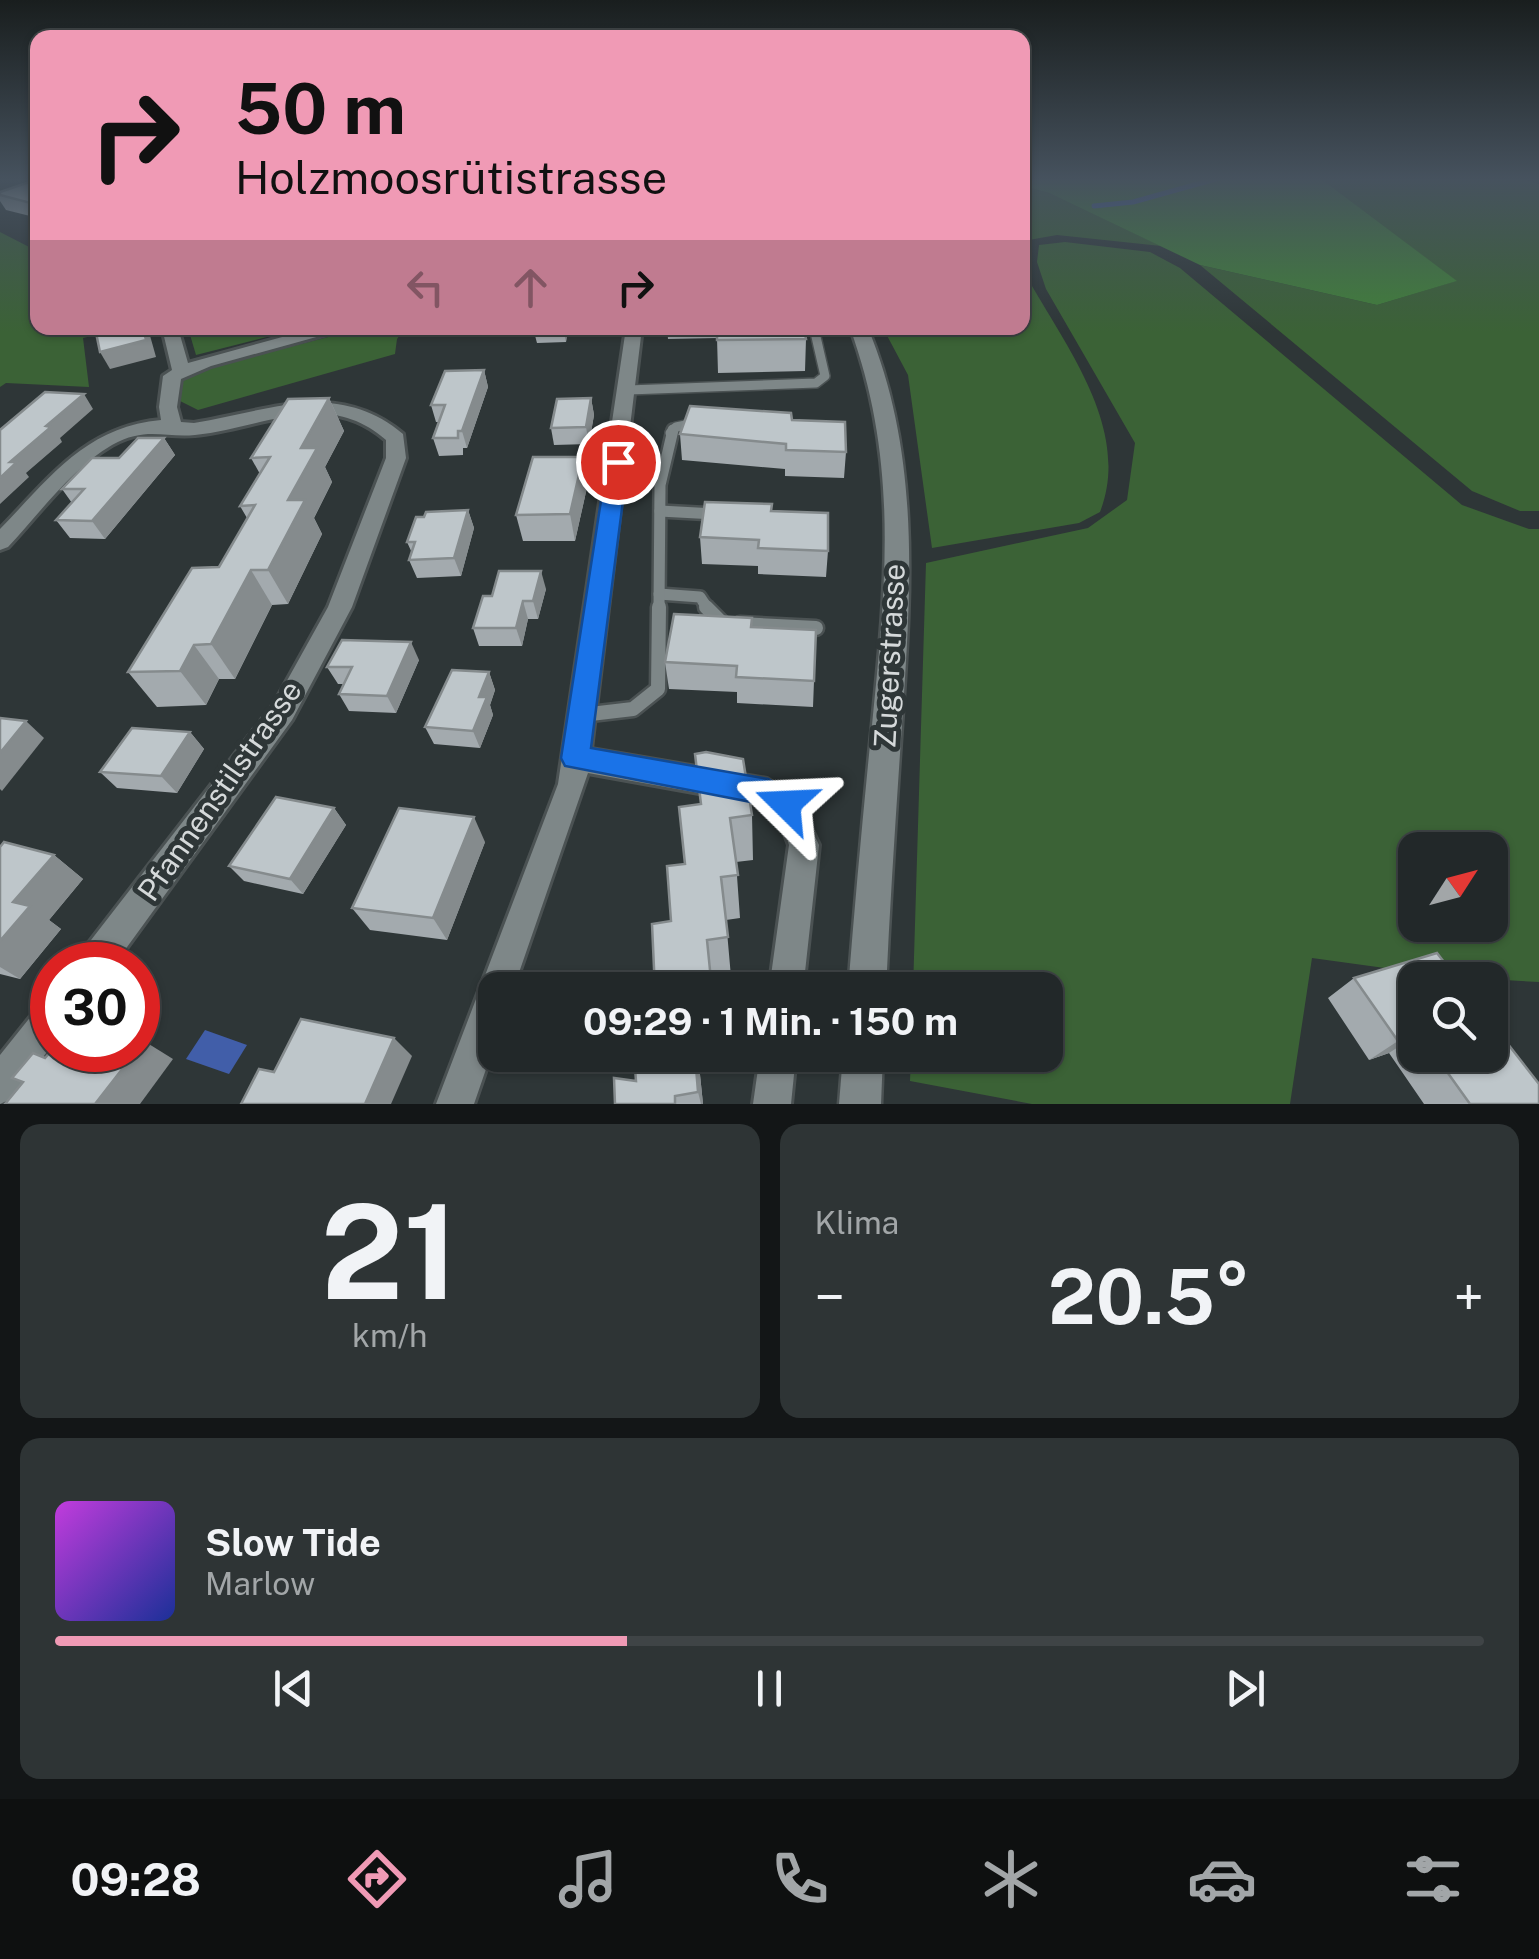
<!DOCTYPE html>
<html lang="de">
<head>
<meta charset="utf-8">
<style>
	:root { --surface:#222829; --page:#2e3435; --text:#f1f3f6; --muted:#a2a6a8; --line:#3f4446; --accent:#f09ab5 }
	body { margin:0; font-family:"Public Sans",sans-serif; background:var(--page); color:var(--text); height:100vh; display:flex; flex-direction:column; font-size:38px; white-space:nowrap }
	* { box-sizing:border-box; margin:0 }
	p { font-size:32px; color:var(--muted) }
	.icon { flex:none; width:55px; height:55px; fill:none; stroke:currentColor; stroke-width:2; stroke-linecap:round; stroke-linejoin:round }
	.map { position:relative; height:1104px; overflow:hidden }
	.details { display:flex; flex-direction:column; gap:20px; padding:20px; background:#131617; flex:1 }
	.details>* { flex:none }
	.guide { position:absolute; left:30px; top:30px; width:1000px; height:305px; border-radius:20px; box-shadow:0 2px 8px #0004,0 0 0 2px var(--line); background:#f09ab5; color:#111; overflow:hidden }
	.needle { width:65px; rotate:54deg }
	.tools { position:absolute; left:1398px; top:832px; display:grid; gap:20px }
	.tools a { display:grid; place-items:center; width:110px; height:110px; border-radius:20px; background:var(--surface); box-shadow:0 2px 8px #0004,0 0 0 2px var(--line); font-size:50px }
	.speed { position:absolute; left:30px; top:942px; display:flex; gap:20px; font-size:50px; font-weight:700; text-align:center }
	.speed>* { display:grid; place-content:center; width:130px; height:130px; border-radius:50%; background:var(--surface); box-shadow:0 2px 8px #0004,0 0 0 2px var(--line); line-height:1 }
	.speed .limit { border:15px solid #d22; background:#fff; color:#111 }
	.pin { position:absolute; display:grid; place-items:center; width:85px; height:85px; color:#fff; margin:-42px; border:5px solid #fff; border-radius:50%; box-shadow:0 2px 10px #0007 }
	.me { position:absolute; width:110px; margin:-55px; rotate:291deg; stroke-linejoin:round; filter:drop-shadow(0 0 8px #0008) }
	.turn { display:flex; align-items:center; gap:35px; height:210px; padding:0 40px; font-size:45px }
	.turn .icon { width:130px; height:130px; stroke-width:2.5 }
	.turn b { display:block; font-size:70px; line-height:85px }
	.lanes { display:flex; align-items:center; height:95px; padding:0 40px; background:#0003; justify-content:center; gap:50px; direction:ltr }
	.lanes .off { opacity:.35 }
	.big { font-size:75px; font-weight:700; line-height:1.1 }
	.details .widget { flex:1; display:flex; flex-direction:column; justify-content:center; gap:15px; min-width:0; padding:0 35px; border-radius:20px; background:var(--page) }
	.details .dial { align-items:center; gap:0 }
	.dial b { font-size:130px; line-height:1 }
	.song { display:flex; align-items:center; gap:30px }
	.cover { width:120px; height:120px; border-radius:15px; background:linear-gradient(135deg,hsl(290 70% 55%),hsl(230 70% 35%)) }
	.played { height:10px; border-radius:5px; background:linear-gradient(90deg,var(--accent) 40%,var(--line) 40%) }
	.keys { display:flex; justify-content:space-around; direction:ltr }
	.heat { display:flex; justify-content:space-between; align-items:center; font-size:55px; direction:ltr }
	.details .tiles { flex:1; display:grid; gap:20px; grid-template-columns:1fr 1fr }
	.widget:last-child { grid-column:span 2 }
	.trip { position:absolute; left:478px; top:972px; width:585px; height:100px; border-radius:20px; background:var(--surface); box-shadow:0 2px 8px #0004,0 0 0 2px var(--line); font-weight:700; line-height:100px; text-align:center }
	.menu { display:flex; height:160px; justify-content:space-around; align-items:center; background:#0e1010; color:var(--muted) }
	.menu .icon { width:70px; height:70px }
	.menu .current { color:var(--accent) }
	.menu b { font-size:45px; color:var(--text) }
	.map>svg:first-child { display:block }
	.green { fill:#3b6236; fill-rule:evenodd }
	.forest { fill:#418139 }
	.water { fill:#415ea9 }
	.lines { fill:none; stroke-linecap:round; stroke-linejoin:round }
	.stream { stroke:#415ea9; stroke-width:5 }
	.lane-far2-casing { stroke:#4b5253; stroke-width:12 }
	.lane-far1-casing { stroke:#4b5253; stroke-width:16 }
	.lane-casing { stroke:#4b5253; stroke-width:19 }
	.street-casing { stroke:#4b5253; stroke-width:6 }
	.secondary-casing { stroke:#4b5253; stroke-width:5 }
	.lane-far2 { stroke:#7e8788; stroke-width:9 }
	.lane-far1 { stroke:#7e8788; stroke-width:11 }
	.lane { stroke:#7e8788; stroke-width:14 }
	.street { fill:#7e8788; fill-rule:evenodd }
	.secondary { fill:#7e8788; fill-rule:evenodd }
	.wall { fill:#a3aaae }
	.shaded-wall { fill:#858b8d }
	.building { fill:#bec6ca; stroke:#858b8d; stroke-width:2.5 }
	.route { fill:#1a73e8; stroke:#114b97; stroke-width:2.5 }
	.labels { text-anchor:middle; stroke-width:10; stroke-linejoin:round; paint-order:stroke }
	.street-label { font-size:30px; fill:#d5d9da; stroke:#2e3637 }
</style>
</head>
<body>
<div class="map">
<svg width="1539" height="1104" viewBox="0 0 1539 1104">
	<rect width="100%" height="100%" fill="#2e3637"/>
	<!-- green -->
	<g class="green">
		<polygon points="1320,178 1519,178 1539,184 1539,511 1520,511 1472,491 1200,265 1377,305 1456,281"/>
		<polygon points="1022,186 1049,193 1161,246 1057,235 1023,241"/>
		<polygon points="0,232 37,251 38,328 126,328 83,338 89,387 6,383 0,387"/>
		<path d="M1065 242 1150 252 1180 268 1462 505 1529 529H1539V982L1450 977 1312 958 1290 1104H1032L910 1081 911 1055H1045V990H913L926 563 1088 528 1127 500 1135 443 1046 289 1037 262 1039 245ZM1415 850H1490V925H1415Z"/>
		<path d="M1023 270C1062 342 1133 427 1100 512L1079 523 932 548 908 375 883 328H1022Z"/>
		<polygon points="188,328 302,328 196,355"/>
		<polygon points="363,328 405,328 397,339 395,354 198,410 176,399 183,379 199,370"/>
	</g>
	<!-- forest -->
	<polygon class="forest" points="1022,178 1320,178 1457,281 1377,305 1200,265 1049,193 1023,186"/>
	<!-- water -->
	<polygon class="water" points="205,1030 247,1045 229,1074 186,1059"/>
	<g class="lines">
		<!-- stream -->
		<polyline class="stream" points="1094,206 1133,202 1219,178"/>
		<defs>
			<g id="lane-far2">
				<polyline points="628,390 816,383 825,376 814,328"/>
				<polyline points="670,433 676,427 695,423"/>
			</g>
			<g id="lane-far1">
				<polyline points="660,511 715,514"/>
				<polyline points="659,594 700,597 708,609"/>
				<polyline points="659,609 660,485 673,430"/>
			</g>
			<g id="lane">
				<polyline points="706,607 721,622"/>
				<polyline points="740,624 816,628"/>
				<polyline points="582,715 633,709 658,689 659,607"/>
			</g>
			<g id="street">
				<path d="M162 328H178L188 363 315 328H340L338 331 211 366 181 379 177 407 181 422 194 423C268 411 338 379 403 434L406 458 352 607 292 720 114 965H76L81 953 274 704 328 607 386 458V440C327 388 263 428 195 435 164 438 146 426 112 445 71 469 40 513 8 547L0 550V529C50 478 85 427 161 420L159 407 163 376 172 370Z"/>
				<path d="M626 328H642L591 749 767 779 797 799 819 845 803 990H769L789 845C784 827 775 815 760 804L588 773 513 990H495V1043L474 1104H436L558 784Z"/>
				<polygon points="52,999 52,1045 13,1098 0,1104 0,1055 40,1005"/>
				<polygon points="760,1055 796,1055 791,1104 753,1104"/>
			</g>
			<g id="secondary">
				<path d="M850 328H868C921 456 911 589 902 724 896 813 890 901 886 990H848C855 902 863 813 872 725 886 586 899 462 850 328Z"/>
				<polygon points="843,1055 883,1055 881,1104 839,1104"/>
			</g>
		</defs>
		<!-- lane-far2 casing -->
		<use href="#lane-far2" class="lane-far2-casing"/>
		<!-- lane-far1 casing -->
		<use href="#lane-far1" class="lane-far1-casing"/>
		<!-- lane casing -->
		<use href="#lane" class="lane-casing"/>
		<!-- street casing -->
		<use href="#street" class="street-casing"/>
		<!-- secondary casing -->
		<use href="#secondary" class="secondary-casing"/>
		<!-- lane-far2 -->
		<use href="#lane-far2" class="lane-far2"/>
		<!-- lane-far1 -->
		<use href="#lane-far1" class="lane-far1"/>
		<!-- lane -->
		<use href="#lane" class="lane"/>
		<!-- street -->
		<use href="#street" class="street"/>
		<!-- secondary -->
		<use href="#secondary" class="secondary"/>
	</g>
	<!-- wall -->
	<g class="wall">
		<polygon points="38,179 38,218 6,210 0,201 0,192"/>
		<polygon points="533,328 568,328 566,342 537,343"/>
		<polygon points="667,328 804,328 806,339 805,371 718,373 717,338 668,339"/>
		<polygon points="484,370 488,387 467,448 463,448 463,455 439,456 433,438 439,422 436,422 431,405"/>
		<polygon points="329,398 344,431 325,467 332,482 314,518 322,534 288,604 272,605 235,679 219,679 206,705 157,707 128,672 219,567 247,518 240,506 260,474 251,458"/>
		<polygon points="591,398 594,415 589,444 554,445 551,428"/>
		<polygon points="792,420 846,452 844,478 785,476 785,469 682,460 680,434"/>
		<polygon points="164,438 175,455 105,539 70,538 56,520 72,503 62,489"/>
		<polygon points="583,457 588,483 575,541 523,541 516,515"/>
		<polygon points="468,510 474,528 461,576 417,578 409,560 412,553 407,542 424,517"/>
		<polygon points="772,511 828,551 826,577 758,574 758,566 702,564 700,537"/>
		<polygon points="546,589 538,619 528,619 522,646 479,646 473,628 492,596"/>
		<polygon points="752,618 752,627 814,681 813,707 737,703 737,692 669,689 665,662"/>
		<polygon points="419,660 396,713 349,711 339,694 343,684 338,684 327,667"/>
		<polygon points="489,672 495,690 490,705 493,715 480,748 434,744 425,727"/>
		<polygon points="190,732 204,749 177,793 117,788 100,772"/>
		<polygon points="700,804 752,815 753,860 736,862 740,918 726,920 731,977 712,980 713,990 655,990"/>
		<polygon points="334,808 346,825 303,894 244,881 229,866"/>
		<polygon points="485,842 447,940 370,930 352,908"/>
		<polygon points="0,847 54,855 83,879 49,920 61,929 20,979 0,974"/>
		<polygon points="1354,978 1415,980 1415,1055 1490,1055 1539,1104 1424,1104 1389,1053 1369,1060 1328,998"/>
		<polygon points="634,1055 698,1055 703,1104 615,1104 636,1081"/>
	</g>
	<!-- shaded-wall -->
	<g class="shaded-wall">
		<polygon points="143,328 147,328 149,332 156,357 110,369 100,352"/>
		<polygon points="563,328 568,328 566,342"/>
		<polygon points="484,370 488,387 467,448 462,431"/>
		<polygon points="84,394 93,409 60,438 62,442 26,473 29,477 0,504 0,478 10,462 46,426"/>
		<polygon points="329,398 344,431 325,467 332,482 314,518 322,534 288,604 268,570 301,448"/>
		<polygon points="591,398 594,415 589,444 586,427"/>
		<polygon points="164,438 175,455 105,539 92,521"/>
		<polygon points="583,457 588,483 575,541 570,514"/>
		<polygon points="468,510 474,528 461,576 454,558"/>
		<polygon points="251,570 272,605 235,679 211,644"/>
		<polygon points="541,571 546,589 538,619 533,601"/>
		<polygon points="523,601 528,619 522,646 516,628"/>
		<polygon points="411,642 419,660 396,713 387,696"/>
		<polygon points="194,645 219,679 206,705 180,671"/>
		<polygon points="489,672 495,690 490,705 493,715 480,748 473,731 479,697"/>
		<polygon points="26,721 44,738 2,791 0,789 0,753"/>
		<polygon points="190,732 204,749 177,793 161,776"/>
		<polygon points="334,808 346,825 303,894 290,879"/>
		<polygon points="474,817 485,842 447,940 433,918"/>
		<polygon points="54,855 83,879 49,920 61,929 20,979 0,967 0,941 13,902"/>
		<polygon points="1415,1036 1389,1053 1369,1060 1398,1041"/>
		<polygon points="394,1038 412,1056 391,1104 365,1104"/>
		<polygon points="144,1041 173,1059 140,1104 95,1104"/>
		<polygon points="695,1055 698,1055 703,1104 701,1104 698,1092"/>
	</g>
	<!-- building -->
	<g class="building">
		<polygon points="38,179 38,205 0,195 0,192"/>
		<polygon points="95,328 143,328 146,340 100,352"/>
		<polygon points="717,328 804,328 806,339 717,340"/>
		<polygon points="484,370 462,431 458,431 458,438 433,438 445,405 431,405 445,371"/>
		<polygon points="45,392 84,394 46,426 51,427 10,462 17,462 0,478 0,430"/>
		<polygon points="329,398 301,448 317,448 288,500 305,500 268,570 251,570 211,644 194,645 180,671 128,672 192,568 219,567 255,505 240,506 270,457 251,458 288,399"/>
		<polygon points="591,398 586,427 551,428 557,399"/>
		<polygon points="690,406 791,413 792,420 845,422 846,452 786,450 786,444 680,434"/>
		<polygon points="138,438 164,438 92,521 56,520 84,489 62,489 92,458 119,458"/>
		<polygon points="533,457 583,457 570,514 516,515"/>
		<polygon points="705,502 772,504 771,511 828,513 828,551 758,548 759,540 700,537"/>
		<polygon points="468,510 454,558 409,560 415,542 407,542 416,517 424,517 426,512"/>
		<polygon points="499,571 541,571 533,601 523,601 516,628 473,628 483,596 492,596"/>
		<polygon points="674,614 752,618 751,627 816,630 814,681 736,677 737,666 665,662"/>
		<polygon points="342,640 411,642 387,696 339,694 352,667 327,667"/>
		<polygon points="452,670 489,672 479,697 487,697 473,731 425,727"/>
		<polygon points="0,718 26,721 0,753"/>
		<polygon points="132,728 190,732 161,776 100,772"/>
		<polygon points="706,752 743,759 752,815 730,818 738,875 721,877 728,937 707,940 712,990 655,990 652,924 671,921 667,866 685,864 679,807 701,804 695,754"/>
		<polygon points="276,797 334,808 290,879 229,866"/>
		<polygon points="399,808 474,817 433,918 352,908"/>
		<polygon points="4,842 54,855 13,902 30,906 0,941 0,847"/>
		<polygon points="1437,953 1458,980 1415,980 1415,1036 1398,1041 1354,978"/>
		<polygon points="301,1019 394,1038 365,1104 241,1104 259,1069 274,1072"/>
		<polygon points="1490,1021 1539,1084 1539,1104 1470,1104 1435,1055 1490,1055"/>
		<polygon points="138,1038 144,1041 138,1049"/>
		<polygon points="52,1050 137,1050 95,1104 5,1104 23,1082 12,1078 33,1053 45,1058"/>
		<polygon points="634,1055 695,1055 698,1092 675,1096 675,1104 615,1104 614,1078 636,1081"/>
	</g>
	<!-- sky -->
	<linearGradient id="sky" x2="0" y2="1"><stop stop-color="#191e1e"/><stop offset="0.54" stop-color="#46525e"/><stop offset="1" stop-color="#46525e" stop-opacity="0"/></linearGradient>
	<rect width="1539" height="332" fill="url(#sky)"/>
	<!-- route -->
	<polygon class="route" points="618,456 628,462 591,748 768,779 796,795 801,804 796,814 786,818 761,804 565,766 561,758 607,462"/>
	<g class="labels">
		<!-- street labels -->
		<g class="street-label">
			<text transform="translate(890 656) rotate(-87)" y="10">Zugerstrasse</text>
			<text transform="translate(220 791) rotate(-55)" y="10">Pfannenstilstrasse</text>
		</g>
	</g>
</svg>
<div class="tools">
<a><svg class="needle" viewBox="-14 -14 28 28"><path d="M0-13l5 13h-10z" fill="#e53935"/><path d="M0 13l5-13h-10z" fill="#a2a6a8"/></svg></a>
<a><svg class="icon" aria-label="search" viewBox="0 0 24 24"><circle cx="10" cy="10" r="6"/><path d="M15 15l6 6"/></svg></a>
</div>
<div class="speed"><div class="limit">30</div></div>
<div class="pin" style="left:618px;top:462px;background:#d93025"><svg class="icon" aria-label="arrive" viewBox="0 0 24 24"><path d="M6 21V4h12l-3 4 3 4H6"/></svg></div>
<svg class="me" style="left:786px;top:804px" viewBox="-20 -20 40 40"><path d="M0-17L14 15 0 8-14 15z" fill="#1a73e8" stroke="#fff" stroke-width="4"/></svg>
<div class="trip">09:29 · 1 Min. · 150 m</div>
<div class="guide">
<div class="turn"><svg class="icon" aria-label="right" viewBox="0 0 24 24"><path d="M7 20v-9h11M14 6l5 5-5 5"/></svg><div><b>50 m</b>Holzmoosrütistrasse</div></div>
<div class="lanes"><svg class="icon off" aria-label="left" viewBox="0 0 24 24"><path d="M17 20v-9H6M10 6l-5 5 5 5"/></svg><svg class="icon off" aria-label="ahead" viewBox="0 0 24 24"><path d="M12 20V5M6 11l6-6 6 6"/></svg><svg class="icon" aria-label="right" viewBox="0 0 24 24"><path d="M7 20v-9h11M14 6l5 5-5 5"/></svg></div>
</div>
</div>
<section class="details">
<div class="tiles">
<div class="widget dial"><b>21</b><p>km/h</p></div>
<div class="widget"><p>Klima</p>
<div class="heat"><a>−</a><b class="big">20.5°</b><a>+</a></div>
</div>
<div class="widget">
<div class="song"><i class="cover"></i><div><b>Slow Tide</b><p>Marlow</p></div></div>
<div class="played"></div>
<div class="keys"><svg class="icon" aria-label="previous" viewBox="0 0 24 24"><path d="M18 5L8 12l10 7zM5 5v14"/></svg><svg class="icon" aria-label="pause" viewBox="0 0 24 24"><path d="M8 5v14M16 5v14"/></svg><svg class="icon" aria-label="next" viewBox="0 0 24 24"><path d="M6 5l10 7-10 7zM19 5v14"/></svg></div>
</div>
</div>
</section>
<nav class="menu">
<b>09:28</b>
<svg class="icon current" aria-label="directions" viewBox="0 0 24 24"><path d="M12 3l9 9-9 9-9-9zM9 14v-3h6M13 9l2 2-2 2"/></svg>
<svg class="icon" aria-label="music" viewBox="0 0 24 24"><path d="M9 18V5l10-2v13"/><circle cx="6" cy="18" r="3"/><circle cx="16" cy="16" r="3"/></svg>
<svg class="icon" aria-label="phone" viewBox="0 0 24 24"><path d="M5 4h4l2 5-3 2q2 4 5 5l2-3 5 2v4C11 20 4 13 5 4z"/></svg>
<svg class="icon" aria-label="climate" viewBox="0 0 24 24"><path d="M12 3v18M4 7l16 10M4 17L20 7"/></svg>
<svg class="icon" aria-label="car" viewBox="0 0 24 24"><path d="M5 17H2v-5l4-1 3-4h7l3 4 3 1v5h-3M9 17h6M6 11h13"/><circle cx="7" cy="17" r="2"/><circle cx="17" cy="17" r="2"/></svg>
<svg class="icon" aria-label="filters" viewBox="0 0 24 24"><path d="M4 7h16M4 17h16"/><circle cx="9" cy="7" r="2"/><circle cx="15" cy="17" r="2"/></svg>
</nav>
</body>
</html>
